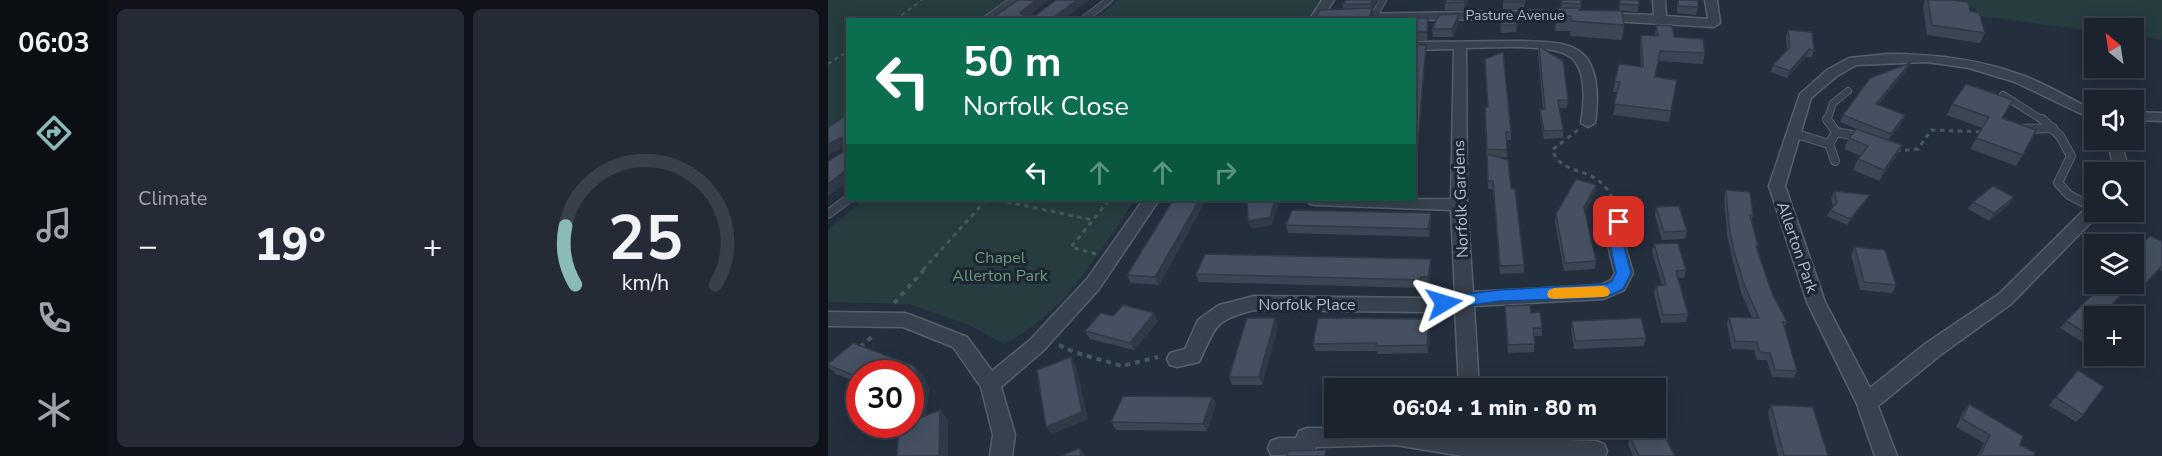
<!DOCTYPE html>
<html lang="en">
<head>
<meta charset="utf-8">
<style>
	:root { --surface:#1b232e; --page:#242b36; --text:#f1f3f6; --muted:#a0a4aa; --line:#39404a; --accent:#8bbbb9 }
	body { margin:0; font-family:"Nunito Sans",sans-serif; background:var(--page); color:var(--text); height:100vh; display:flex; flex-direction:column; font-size:22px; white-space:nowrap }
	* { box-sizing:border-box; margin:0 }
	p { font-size:20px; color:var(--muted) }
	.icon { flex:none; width:33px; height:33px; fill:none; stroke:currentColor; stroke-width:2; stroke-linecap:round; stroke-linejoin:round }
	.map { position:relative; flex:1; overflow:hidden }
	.side { display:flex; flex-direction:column; gap:9px; padding:9px; background:#0f1319; width:720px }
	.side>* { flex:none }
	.guide { position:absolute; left:18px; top:18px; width:570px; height:183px; border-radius:0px; box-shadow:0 3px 15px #0003,0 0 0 2px var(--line); background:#0b6e4f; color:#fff; overflow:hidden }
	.needle { width:39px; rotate:330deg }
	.controls { position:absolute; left:1256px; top:18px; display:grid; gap:12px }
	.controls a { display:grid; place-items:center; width:60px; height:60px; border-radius:0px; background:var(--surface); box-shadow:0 3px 15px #0003,0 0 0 2px var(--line); font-size:30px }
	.speed { position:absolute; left:18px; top:360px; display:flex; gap:12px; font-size:30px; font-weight:700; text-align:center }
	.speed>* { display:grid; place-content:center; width:78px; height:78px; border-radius:50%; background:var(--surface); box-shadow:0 3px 15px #0003,0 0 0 2px var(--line); line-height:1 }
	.speed .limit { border:9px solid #d22; background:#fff; color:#111 }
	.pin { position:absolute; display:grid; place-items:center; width:51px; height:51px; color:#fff; margin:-26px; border-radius:12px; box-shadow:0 3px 9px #0006 }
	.me { position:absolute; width:66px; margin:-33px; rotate:83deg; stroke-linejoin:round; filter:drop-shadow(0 0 4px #0008) }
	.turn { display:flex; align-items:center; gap:21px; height:126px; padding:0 18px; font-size:27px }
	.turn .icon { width:78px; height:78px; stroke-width:2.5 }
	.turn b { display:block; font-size:42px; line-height:51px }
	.lanes { display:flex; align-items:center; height:57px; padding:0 18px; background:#0003; justify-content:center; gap:30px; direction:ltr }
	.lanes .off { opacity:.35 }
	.big { font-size:45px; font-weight:800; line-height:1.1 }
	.side .card { flex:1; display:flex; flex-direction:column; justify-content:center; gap:9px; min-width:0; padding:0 21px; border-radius:9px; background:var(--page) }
	.side .dial { align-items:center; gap:0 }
	.dial svg { height:156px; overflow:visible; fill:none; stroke:var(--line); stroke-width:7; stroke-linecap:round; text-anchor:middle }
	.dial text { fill:var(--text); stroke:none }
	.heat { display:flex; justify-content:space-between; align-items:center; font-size:33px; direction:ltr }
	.side .tiles { flex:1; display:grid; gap:9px; grid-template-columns:repeat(2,1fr) }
	.trip { position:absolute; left:496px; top:378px; width:342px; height:60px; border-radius:0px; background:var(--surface); box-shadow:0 3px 15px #0003,0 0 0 2px var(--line); font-weight:800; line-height:60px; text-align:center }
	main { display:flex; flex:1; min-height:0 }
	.dock { display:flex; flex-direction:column; width:108px; justify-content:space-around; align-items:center; background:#0b0e12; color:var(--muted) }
	.dock .icon { width:42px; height:42px }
	.dock .active { color:var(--accent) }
	.dock b { font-size:27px; color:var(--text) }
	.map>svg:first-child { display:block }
	.green { fill:#263c3f }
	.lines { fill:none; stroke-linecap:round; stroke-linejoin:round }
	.service-far1-casing { stroke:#565f6c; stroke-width:8 }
	.service-casing { stroke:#565f6c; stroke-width:10 }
	.minor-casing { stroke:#565f6c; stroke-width:3 }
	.path-far2 { stroke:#44595c; stroke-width:2; stroke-dasharray:4 4; stroke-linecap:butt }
	.path-far1 { stroke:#44595c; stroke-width:3; stroke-dasharray:4.5 4.5; stroke-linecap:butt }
	.path { stroke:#44595c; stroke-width:4; stroke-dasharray:5 5; stroke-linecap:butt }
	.service-far1 { stroke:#38414e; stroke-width:6 }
	.service { stroke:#38414e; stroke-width:8 }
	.minor { fill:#38414e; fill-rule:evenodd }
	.wall { fill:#3b4654 }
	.shaded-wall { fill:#303945 }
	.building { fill:#455162; stroke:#303945; stroke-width:1.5 }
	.route { fill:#1a73e8; stroke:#114b97; stroke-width:1.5 }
	.slow { fill:#f59e0b }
	.labels { text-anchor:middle; stroke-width:6; stroke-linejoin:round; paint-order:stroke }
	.far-street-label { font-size:14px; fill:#b4bcc9; stroke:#1d2633 }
	.street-label { font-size:16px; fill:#b4bcc9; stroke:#1d2633 }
	.park-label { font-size:16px; fill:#6b9a76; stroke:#1d2633 }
</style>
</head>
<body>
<main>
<nav class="dock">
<b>06:03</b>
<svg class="icon active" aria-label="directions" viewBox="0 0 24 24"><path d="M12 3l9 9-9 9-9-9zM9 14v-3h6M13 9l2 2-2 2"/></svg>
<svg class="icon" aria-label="music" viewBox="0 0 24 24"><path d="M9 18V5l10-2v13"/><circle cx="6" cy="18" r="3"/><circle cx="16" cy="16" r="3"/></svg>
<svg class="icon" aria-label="phone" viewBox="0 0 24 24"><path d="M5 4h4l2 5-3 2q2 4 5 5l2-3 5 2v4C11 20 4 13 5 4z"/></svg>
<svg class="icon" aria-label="climate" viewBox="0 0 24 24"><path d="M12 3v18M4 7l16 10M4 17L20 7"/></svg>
</nav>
<section class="side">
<div class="tiles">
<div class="card"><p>Climate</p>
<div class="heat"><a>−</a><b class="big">19°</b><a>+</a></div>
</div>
<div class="card dial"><svg viewBox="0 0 100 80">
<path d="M14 69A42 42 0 1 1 86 69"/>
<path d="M14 69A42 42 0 0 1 9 39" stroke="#8bbbb9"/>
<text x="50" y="56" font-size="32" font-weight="700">25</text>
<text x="50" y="72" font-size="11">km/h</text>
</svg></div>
</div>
</section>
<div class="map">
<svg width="1334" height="456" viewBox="0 0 1334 456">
	<rect width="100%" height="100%" fill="#242f3e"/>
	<!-- green -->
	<g class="green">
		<polygon points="0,0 185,0 157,19 20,20 19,114 0,127"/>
		<polygon points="291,0 492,0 479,19 265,19"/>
		<polygon points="1098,0 1334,0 1334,40 1305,35 1305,28 1266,28 1266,31 1151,16 1147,8"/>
		<path d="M35 200H307C272 251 234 316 176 344L141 325 81 304 0 302V230Z"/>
	</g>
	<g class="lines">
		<defs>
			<g id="service-far1">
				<polyline points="546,16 555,0"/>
				<polyline points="157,20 185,0"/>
				<polyline points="255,20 281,0"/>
				<polyline points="1175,95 1216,121"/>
				<polyline points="999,121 1005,103 1020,91"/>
			</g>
			<g id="service">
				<polyline points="999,119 1008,132 1001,144 1007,161"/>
				<polyline points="1214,119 1232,136 1243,156 1230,183 1241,195 1266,208"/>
				<polyline points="1192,129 1225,128"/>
				<polyline points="1008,132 1034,137"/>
				<polyline points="965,133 1001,144"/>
				<polyline points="0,214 20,199"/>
			</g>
			<g id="minor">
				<polygon points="494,0 506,0 493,20 481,20"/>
				<polygon points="825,0 837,0 838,16 880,19 877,0 889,0 892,23 886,27 750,19 520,20 518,17 524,14 705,11 826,15"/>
				<path d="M695 41C713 42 736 41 751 51 772 65 770 102 767 123L760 127 753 123C756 105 759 74 745 59 729 42 661 48 638 48L639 205 645 292 773 285 783 280 787 273C782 254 775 236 785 218H797L799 222 795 239 805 273 796 290 775 299 646 306 651 388H631L627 308 597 312 426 310C384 321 389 326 371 362L349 367 342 365 339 359 342 353 357 349 370 320 391 305 426 296 597 298 627 294 623 210 488 205 482 204 480 200 623 199 626 49 586 50V42Z"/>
				<path d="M1060 54C1107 54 1151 59 1196 76 1220 85 1243 99 1266 111V120L1187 82 1141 68 1099 62 1028 65 1009 76 983 98 957 186 997 302 1042 388 1097 344 1171 294 1260 206 1266 205V212H1273L1183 304 1111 356 1050 406 1069 456H1047L1029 404 979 302 941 186 972 94 999 70 1021 58Z"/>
				<polygon points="1305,112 1334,113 1334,121 1305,120"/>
				<polygon points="1279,140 1293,140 1301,172 1287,172"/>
				<polygon points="315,200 331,200 271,289 216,350 173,387 187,435 184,456 162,456 165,435 153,387 125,347 75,327 0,326 0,312 76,313 83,315 139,337 164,371 202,340 259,279"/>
				<polygon points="479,428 583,428 633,435 633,428 653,428 654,437 768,441 776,444 779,451 777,456 634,456 568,445 488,447 486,456 443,455 440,448 443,441 451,438 468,438 471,431"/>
			</g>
		</defs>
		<!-- service-far1 casing -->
		<use href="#service-far1" class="service-far1-casing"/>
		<!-- service casing -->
		<use href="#service" class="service-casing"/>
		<!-- minor casing -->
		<use href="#minor" class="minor-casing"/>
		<!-- path-far2 -->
		<g class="path-far2">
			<polyline points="67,20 94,0"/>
			<polyline points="0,64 20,51"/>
		</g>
		<!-- path-far1 -->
		<g class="path-far1">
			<path d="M750 130 724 150C738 182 773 160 788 208"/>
			<polyline points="1068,151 1090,149 1103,130 1156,132"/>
			<polyline points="170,200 265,220"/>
			<polyline points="268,254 243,247 281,200"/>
			<polyline points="95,270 158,200"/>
		</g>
		<!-- path -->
		<g class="path">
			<polyline points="66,303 97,269"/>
			<polyline points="231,345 246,352 294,366 330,357"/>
			<polyline points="32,347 45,336"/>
		</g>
		<!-- service-far1 -->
		<use href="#service-far1" class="service-far1"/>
		<!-- service -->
		<use href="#service" class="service"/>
		<!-- minor -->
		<use href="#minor" class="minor"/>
	</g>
	<!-- wall -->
	<g class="wall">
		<polygon points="518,0 551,0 545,9 515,9 515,4"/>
		<polygon points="618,0 640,0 636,10 617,10 617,3"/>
		<polygon points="698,0 695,9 675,9 675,2"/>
		<polygon points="734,0 754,0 752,10 791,11 792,0 811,0 810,12 794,11 796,25 794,40 742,36 742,31 727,31 728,17 733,8"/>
		<polygon points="849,0 870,0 870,7 868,15 849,13"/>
		<polygon points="1097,0 1124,0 1142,11 1157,33 1152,43 1099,35 1095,6"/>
		<polygon points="631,14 631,22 625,37 605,37 604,29"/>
		<polygon points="672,14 691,15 691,22 688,32 673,33"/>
		<polygon points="600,18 599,40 586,40 586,20"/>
		<polygon points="828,25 846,37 877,53 875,64 830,61 827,78 849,80 841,122 785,115 790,92 785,92 787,81 813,67 812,46 813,35 827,36"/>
		<polygon points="960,30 986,50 984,57 978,57 959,78 943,72 945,65 959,50 958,37"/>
		<polygon points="711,46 740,100 739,108 731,108 735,130 735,138 716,139 712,117 712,109 715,109 710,53"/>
		<polygon points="1079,70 1050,105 1074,122 1060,141 1068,157 1051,181 1025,170 1030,159 1033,156 1016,149 1021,138 1044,135 1012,122 1015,115"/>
		<polygon points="1124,104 1174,118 1195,155 1188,166 1142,149 1154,128 1119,115"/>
		<polygon points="657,115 683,132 683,140 678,140 679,157 672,157 683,189 696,265 696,273 672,274 665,189 660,189"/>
		<polygon points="768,185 767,193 757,211 768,261 767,269 736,271 727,222 728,214"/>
		<polygon points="898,190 925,215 924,219 930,246 929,248 944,293 959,322 956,327 969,371 966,378 944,377 939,360 929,360 926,350 904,349 899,324 901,317 924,318 913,292 905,262 899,234 896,198"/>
		<polygon points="1006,191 1042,195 1038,201 1019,225 999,216 1002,210 1005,206 1003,198"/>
		<polygon points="345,200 378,200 331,285 303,283 299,275"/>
		<polygon points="1145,202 1181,205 1161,221 1140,209"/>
		<polygon points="828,207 859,231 857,239 834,240 827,215"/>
		<polygon points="603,213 603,221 601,237 460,233 458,225"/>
		<polygon points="1334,241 1334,271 1331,269 1310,292 1302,287 1266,316 1266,343 1262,347 1232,328 1238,321"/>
		<polygon points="826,244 858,270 856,278 850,278 860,314 858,322 833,323 826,293 828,286 834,285 824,252"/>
		<polygon points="1027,247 1068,285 1064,293 1032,290 1023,255"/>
		<polygon points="603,267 601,285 594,285 593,288 371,282 368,274"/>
		<polygon points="677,306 703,313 714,328 714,336 706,336 706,352 680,353"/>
		<polygon points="285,316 330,321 306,350 262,339 257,331"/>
		<polygon points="601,319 602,326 600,353 550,354 549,351 487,351 485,344"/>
		<polygon points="744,321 818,338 816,346 746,349 743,329"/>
		<polygon points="450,326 434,385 404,385 401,377"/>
		<polygon points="0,364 86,366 95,375 101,388 98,415 120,419 120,456 69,456 71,427 62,430 57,424 82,424 82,374 32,374 32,383 8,374 0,366"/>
		<polygon points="1250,370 1255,415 1248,422 1221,405"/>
		<polygon points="384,397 388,404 379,431 288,430 283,422"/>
		<polygon points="1141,404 1192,445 1206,456 1149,456 1156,443 1128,427 1135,412"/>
		<polygon points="943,405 1000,456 950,456 940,413"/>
		<polygon points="802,437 847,456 805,456 800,445"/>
	</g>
	<!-- shaded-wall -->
	<g class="shaded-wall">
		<polygon points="208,0 220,0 196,20 192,13"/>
		<polygon points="249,0 261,0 235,20 222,20"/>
		<polygon points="545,0 551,0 545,9 546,20 541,20 543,11 542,4"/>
		<polygon points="637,0 640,0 636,10 636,2"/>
		<polygon points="631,14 631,22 625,37 624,29"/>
		<polygon points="691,15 691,22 688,32 688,25"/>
		<polygon points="598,45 598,52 587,186 587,179"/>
		<polygon points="981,49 978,57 959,78 962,71"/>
		<polygon points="1082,63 1079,70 1045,111 1048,104"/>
		<polygon points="1077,115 1074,122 1059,141 1063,134"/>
		<polygon points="14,137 20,145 0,155 0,144"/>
		<polygon points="1074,145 1068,157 1051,181 1056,170"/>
		<polygon points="20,169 20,182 0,196 0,184"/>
		<polygon points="768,185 767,193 756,215 756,207"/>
		<polygon points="1042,195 1038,201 1019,225 1022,219"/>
		<polygon points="1186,197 1181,205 1161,221 1166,213"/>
		<polygon points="371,200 378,200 331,285 327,277"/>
		<polygon points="447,200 452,200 444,225 423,229 420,221"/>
		<polygon points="603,213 603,221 601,237 600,229"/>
		<polygon points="603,259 603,267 601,285 600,277"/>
		<polygon points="326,313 330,321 306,350 302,343"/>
		<polygon points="447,318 450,326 434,385 431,377"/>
		<polygon points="601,319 602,326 600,353 599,345"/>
		<polygon points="243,357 248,365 260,419 224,434 218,427"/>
		<polygon points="86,366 95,375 101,388 96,427 88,419"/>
		<polygon points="543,378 544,388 542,388"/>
		<polygon points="384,397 388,404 379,431 375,424"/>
		<polygon points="112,410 120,419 120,456 111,456"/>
		<polygon points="57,424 78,424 62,430"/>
		<polygon points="252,448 257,455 257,456 253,456"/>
	</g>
	<!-- building -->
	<g class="building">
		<polygon points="190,0 208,0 192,13 195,15 208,15 228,0 249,0 222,20 161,20"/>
		<polygon points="518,0 545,0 542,4 515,4"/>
		<polygon points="618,0 637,0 636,2 617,3"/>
		<polygon points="676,0 696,0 695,2 675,2"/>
		<polygon points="734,0 753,0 753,4 733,3"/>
		<polygon points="792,0 811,0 811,5 792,4"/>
		<polygon points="850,0 870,0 870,7 850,6"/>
		<polygon points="1100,0 1124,0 1140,2 1142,11 1151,13 1157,33 1104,25"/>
		<polygon points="544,8 541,20 487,20 492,10"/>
		<polygon points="730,8 751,8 751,10 794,11 796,25 743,21 743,16 728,17"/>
		<polygon points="631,14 624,29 604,29 611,15"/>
		<polygon points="672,14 691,15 688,25 673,25"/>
		<polygon points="569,18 600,18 599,32 586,32 586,20 568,20"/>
		<polygon points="828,25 844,26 846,37 875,39 877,53 832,51 827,77 849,80 843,111 786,104 792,82 787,81 791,64 815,67 813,35 830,36"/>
		<polygon points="960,30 984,32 986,50 981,49 962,71 945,65 962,47"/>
		<polygon points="586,44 598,45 587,179 586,179"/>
		<polygon points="711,46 735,61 740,100 730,100 735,130 716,131 712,109 717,109"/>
		<polygon points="675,52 683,132 678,132 679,150 659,149 657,107 660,107 657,59"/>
		<polygon points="1082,63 1048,104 1077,115 1063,134 1015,115 1042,78"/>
		<polygon points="1138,84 1185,100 1174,118 1208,130 1195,155 1148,138 1161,117 1124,104"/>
		<polygon points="20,114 20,169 0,184 0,161 15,152 14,137 0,144 0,127"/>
		<polygon points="1028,129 1074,145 1056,170 1030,159 1040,146 1021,138"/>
		<polygon points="659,154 680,160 683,189 687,189 696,265 672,266 665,181 660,181"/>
		<polygon points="748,179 768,185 756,207 768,261 737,263 728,214"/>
		<polygon points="1165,186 1186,197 1166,213 1145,202"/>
		<polygon points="898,190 922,192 925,215 922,215 930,246 928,246 944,293 959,322 955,322 969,371 947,370 942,353 932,352 929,342 907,341 901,317 931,318 916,284 907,255 901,227"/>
		<polygon points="1006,191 1042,195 1022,219 1002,210 1009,202"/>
		<polygon points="345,200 371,200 327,277 299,275"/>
		<polygon points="419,200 447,200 442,217 420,221"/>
		<polygon points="851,206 859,231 836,232 828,207"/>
		<polygon points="464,210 603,213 600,229 458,225"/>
		<polygon points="1322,236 1334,241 1334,266 1317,284 1309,280 1305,284 1305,254"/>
		<polygon points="850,243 858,270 848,271 860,314 835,315 828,286 838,285 826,244"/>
		<polygon points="1027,247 1057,250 1068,285 1036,282"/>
		<polygon points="377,254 603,259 600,277 593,277 592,280 368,274"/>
		<polygon points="1275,284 1305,284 1281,307 1294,314 1291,316 1266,316 1266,338 1238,321"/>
		<polygon points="295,305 326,313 302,343 257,331 273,313 285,316"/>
		<polygon points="702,305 703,313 712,312 714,328 705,328 707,344 680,345 677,306"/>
		<polygon points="419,318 447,318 431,377 401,377"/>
		<polygon points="490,318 601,319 599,345 548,346 549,343 485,344"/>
		<polygon points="813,318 818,338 747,341 744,321"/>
		<polygon points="25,343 86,366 93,380 88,419 112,410 111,456 69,456 71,424 82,424 82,374 32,374 32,378 0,365 0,364"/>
		<polygon points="243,357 254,412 218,427 209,370"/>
		<polygon points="1250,370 1276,387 1255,415 1228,397"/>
		<polygon points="510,378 543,378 542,388 508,388"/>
		<polygon points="682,382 746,386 767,388 681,388"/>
		<polygon points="295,396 384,397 375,424 283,422"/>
		<polygon points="1141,404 1195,436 1192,445 1207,453 1206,456 1152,456 1162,435 1134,419"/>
		<polygon points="943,405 985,407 1000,456 956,456"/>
		<polygon points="832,428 847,456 811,456 802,437"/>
		<polygon points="252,448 253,456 232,456"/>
		<polygon points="498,450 497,456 459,456 460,451"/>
	</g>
	<!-- route -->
	<polygon class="route" points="791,217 798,222 794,239 803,273 795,289 783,295 765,298 671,301 616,309 611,307 609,303 611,299 616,297 671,290 779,284 784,281 788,273 781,239 784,222"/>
	<!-- slow -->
	<polygon class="slow" points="775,286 780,288 782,292 780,296 775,297 726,299 721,298 719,294 721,290 726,288"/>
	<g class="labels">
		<!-- far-street labels -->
		<g class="far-street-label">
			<text x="687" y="20">Pasture Avenue</text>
		</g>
		<!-- street labels -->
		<g class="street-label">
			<text transform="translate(632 199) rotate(-92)" y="6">Norfolk Gardens</text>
			<text transform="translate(970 247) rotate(71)" y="6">Allerton Park</text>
			<text x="479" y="310">Norfolk Place</text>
		</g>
		<!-- park labels -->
		<g class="park-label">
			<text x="172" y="263">Chapel<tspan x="172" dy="18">Allerton Park</tspan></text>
		</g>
	</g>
</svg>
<div class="controls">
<a><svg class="needle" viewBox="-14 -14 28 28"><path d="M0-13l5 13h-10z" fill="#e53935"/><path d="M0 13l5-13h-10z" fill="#a0a4aa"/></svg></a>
<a><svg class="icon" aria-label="sound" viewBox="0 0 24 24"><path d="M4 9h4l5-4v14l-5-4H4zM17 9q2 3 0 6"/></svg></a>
<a><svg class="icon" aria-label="search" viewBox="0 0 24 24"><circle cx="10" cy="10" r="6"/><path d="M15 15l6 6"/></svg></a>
<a><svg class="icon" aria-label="layers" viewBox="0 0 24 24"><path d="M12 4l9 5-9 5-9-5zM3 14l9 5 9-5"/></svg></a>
<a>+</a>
</div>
<div class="speed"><div class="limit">30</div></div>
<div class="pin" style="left:791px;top:222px;background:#d93025"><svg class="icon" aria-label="arrive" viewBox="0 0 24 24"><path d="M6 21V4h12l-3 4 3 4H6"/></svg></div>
<svg class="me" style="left:616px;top:303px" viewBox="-20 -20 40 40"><path d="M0-17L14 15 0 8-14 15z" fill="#1a73e8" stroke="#fff" stroke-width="4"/></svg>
<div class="trip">06:04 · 1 min · 80 m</div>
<div class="guide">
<div class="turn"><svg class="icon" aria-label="left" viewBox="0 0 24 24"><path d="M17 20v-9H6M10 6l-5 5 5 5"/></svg><div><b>50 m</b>Norfolk Close</div></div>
<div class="lanes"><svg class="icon" aria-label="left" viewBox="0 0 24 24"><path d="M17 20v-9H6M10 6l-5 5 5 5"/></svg><svg class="icon off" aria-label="ahead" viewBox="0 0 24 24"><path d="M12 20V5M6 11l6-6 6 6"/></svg><svg class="icon off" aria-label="ahead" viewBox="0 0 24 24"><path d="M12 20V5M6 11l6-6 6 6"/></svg><svg class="icon off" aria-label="right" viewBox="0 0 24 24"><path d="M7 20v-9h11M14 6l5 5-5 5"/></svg></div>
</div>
</div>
</main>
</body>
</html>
